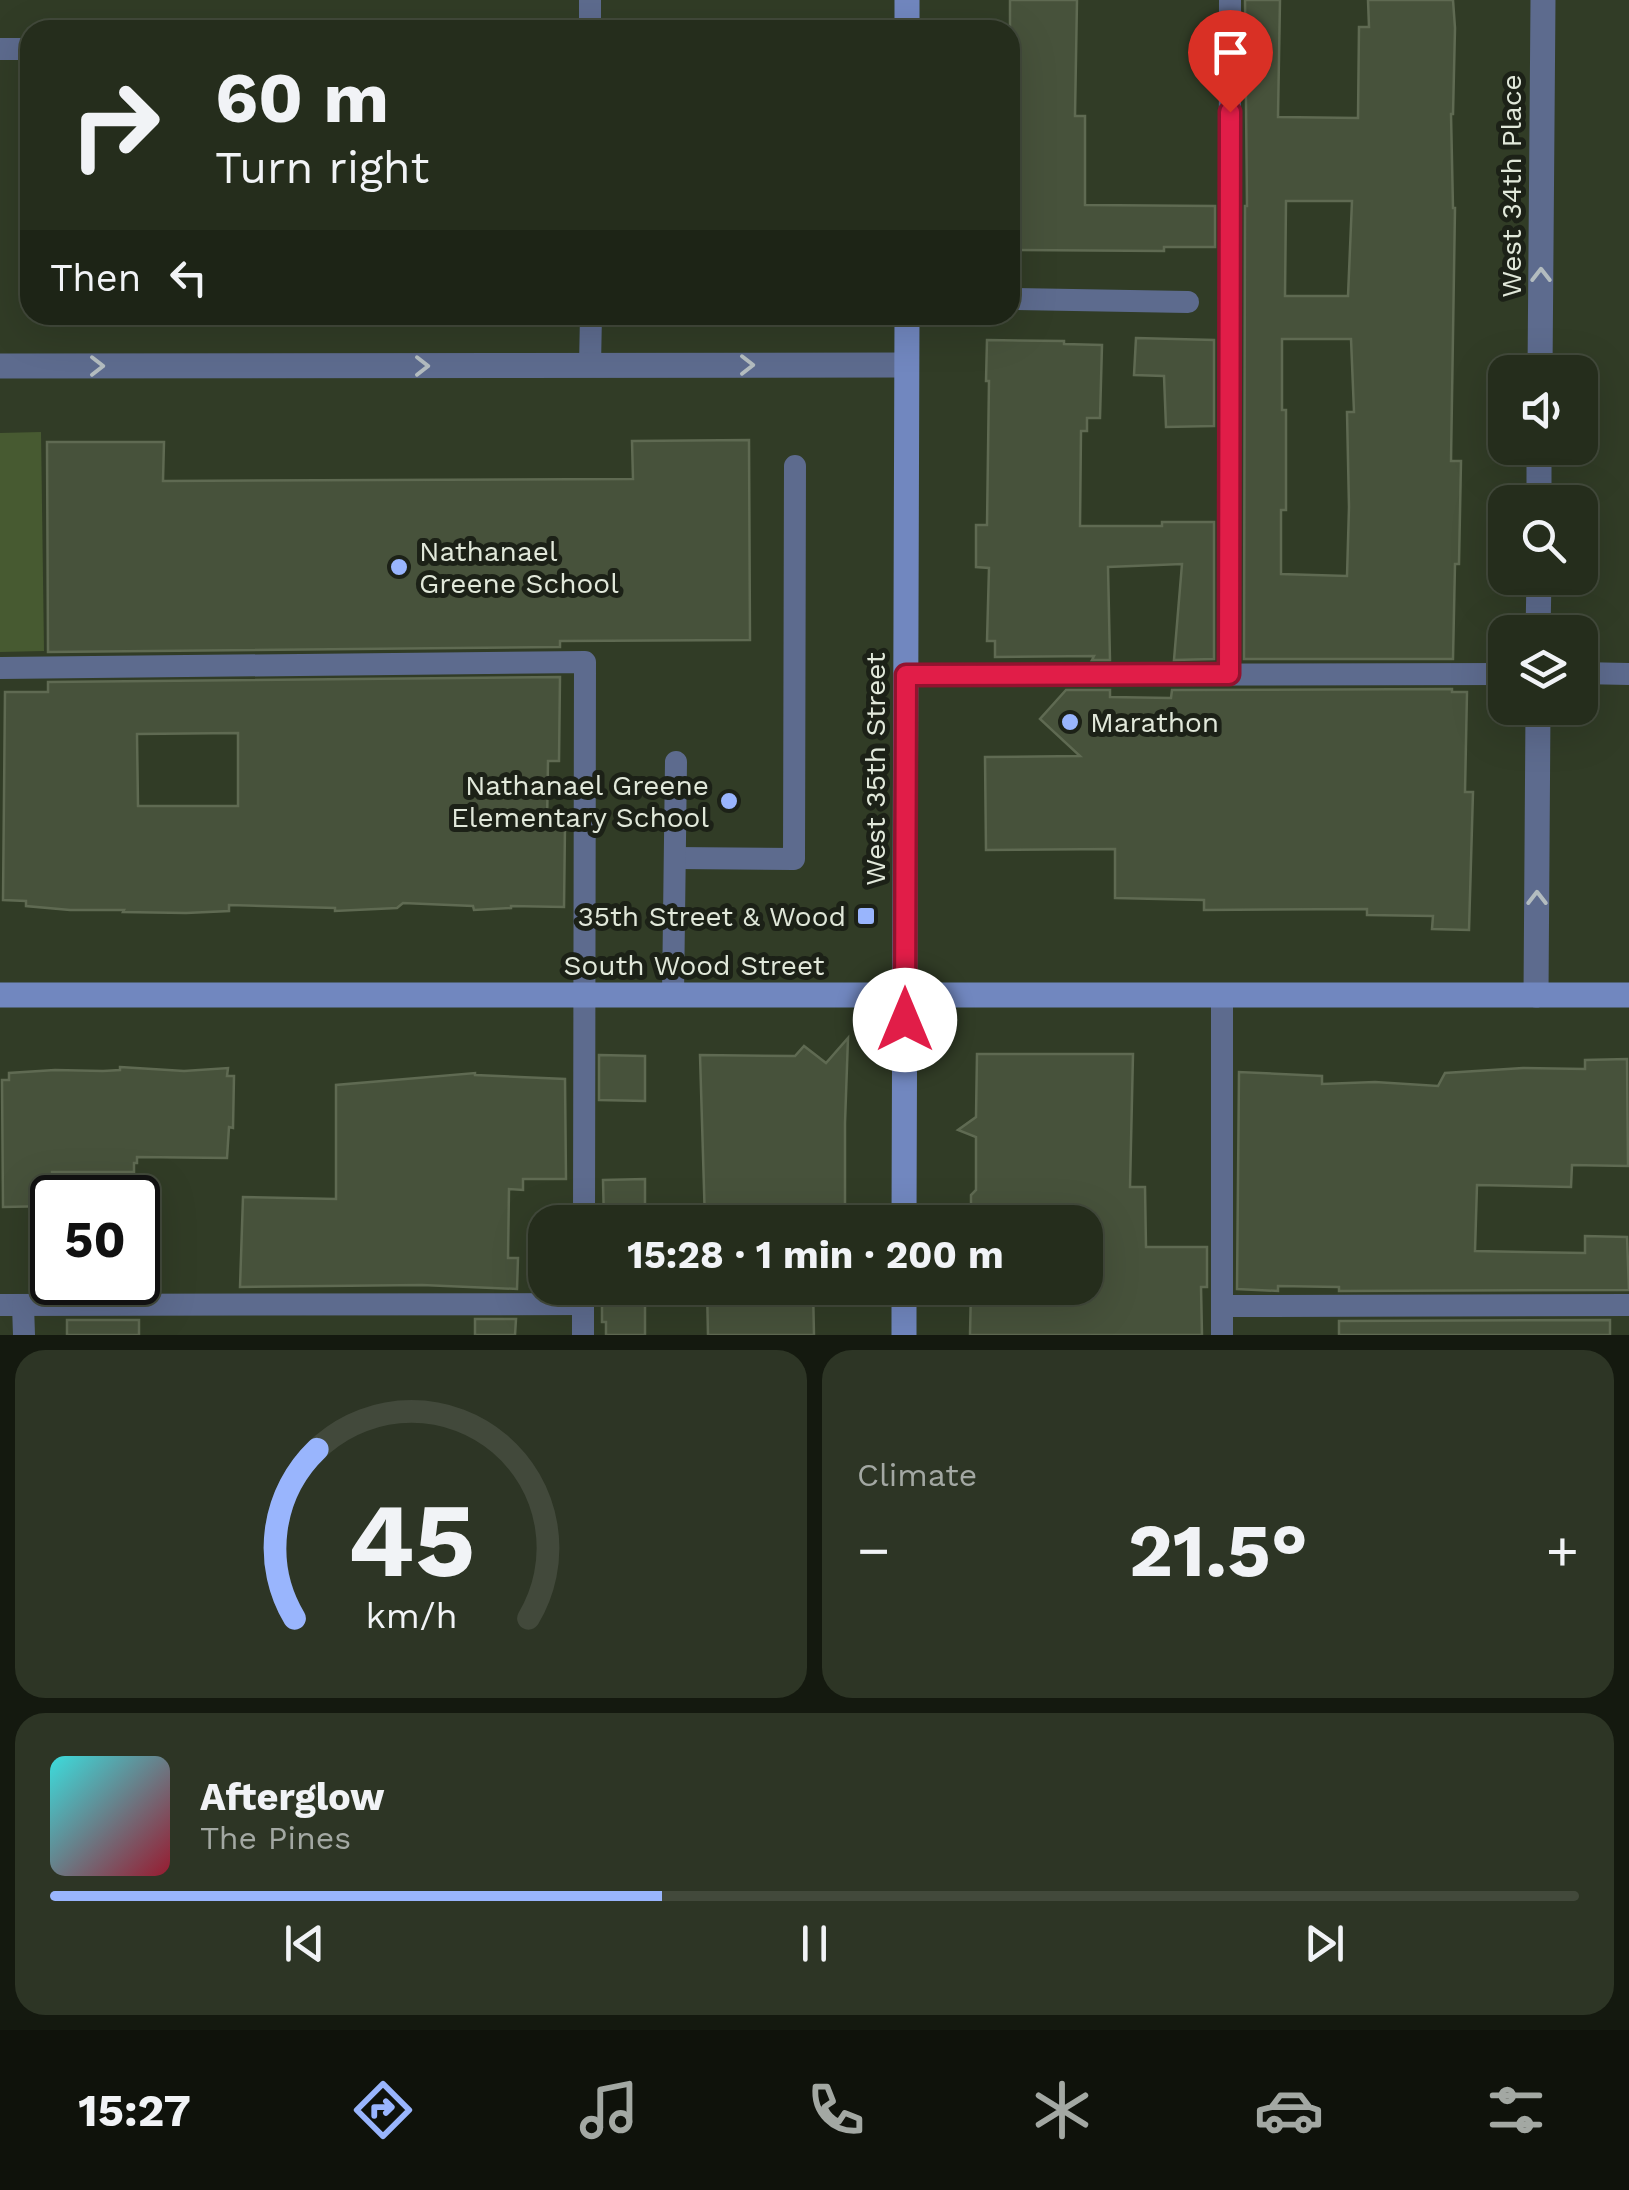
<!DOCTYPE html>
<html lang="en">
<head>
<meta charset="utf-8">
<style>
	:root { --surface:#252d1c; --page:#2d3525; --text:#f1f3f6; --muted:#a3a8a3; --line:#42493b; --accent:#99b5fd }
	body { margin:0; font-family:"Work Sans",sans-serif; background:var(--page); color:var(--text); height:100vh; display:flex; flex-direction:column; font-size:38px; white-space:nowrap }
	* { box-sizing:border-box; margin:0 }
	p { font-size:32px; color:var(--muted) }
	.icon { flex:none; width:55px; height:55px; fill:none; stroke:currentColor; stroke-width:2; stroke-linecap:round; stroke-linejoin:round }
	.map { position:relative; height:1335px; overflow:hidden }
	.sheet { display:flex; flex-direction:column; gap:15px; padding:15px; background:#14190f; flex:1 }
	.sheet>* { flex:none }
	.banner { position:absolute; left:20px; top:20px; width:1000px; height:305px; border-radius:30px; box-shadow:0 10px 40px #0002,0 0 0 2px var(--line); background:#252d1c; color:var(--text); overflow:hidden }
	.fabs { position:absolute; left:1488px; top:355px; display:grid; gap:20px }
	.fabs a { display:grid; place-items:center; width:110px; height:110px; border-radius:20px; background:var(--surface); box-shadow:0 10px 40px #0002,0 0 0 2px var(--line); font-size:50px }
	.speed { position:absolute; left:30px; top:1175px; display:flex; gap:20px; font-size:50px; font-weight:700; text-align:center }
	.speed>* { display:grid; place-content:center; width:130px; height:130px; border-radius:50%; background:var(--surface); box-shadow:0 10px 40px #0002,0 0 0 2px var(--line); line-height:1 }
	.speed .limit { border:5px solid #111; border-radius:15px; background:#fff; color:#111 }
	.pin { position:absolute; display:grid; place-items:center; width:85px; height:85px; color:#fff; margin:-102px -42px; border-radius:50% 50% 50% 0; rotate:-45deg; box-shadow:0 0 10px #0007 }
	.pin .icon { rotate:45deg }
	.me { position:absolute; width:110px; margin:-55px; rotate:0deg; stroke-linejoin:round; filter:drop-shadow(0 0 8px #0008) }
	.turn { display:flex; align-items:center; gap:35px; height:210px; padding:0 30px; font-size:45px }
	.turn .icon { width:130px; height:130px; stroke-width:2.5 }
	.turn b { display:block; font-size:70px; line-height:85px }
	.then { display:flex; align-items:center; height:95px; padding:0 30px; background:#0003; gap:20px; font-size:38px }
	.big { font-size:75px; font-weight:700; line-height:1.1 }
	.sheet .card { flex:1; display:flex; flex-direction:column; justify-content:center; gap:15px; min-width:0; padding:0 35px; border-radius:30px; background:var(--page) }
	.sheet .dial { align-items:center; gap:0 }
	.dial svg { height:260px; overflow:visible; fill:none; stroke:var(--line); stroke-width:7; stroke-linecap:round; text-anchor:middle }
	.dial text { fill:var(--text); stroke:none }
	.song { display:flex; align-items:center; gap:30px }
	.cover { width:120px; height:120px; border-radius:15px; background:linear-gradient(135deg,hsl(180 70% 55%),hsl(350 70% 35%)) }
	.played { height:10px; border-radius:5px; background:linear-gradient(90deg,var(--accent) 40%,var(--line) 40%) }
	.keys { display:flex; justify-content:space-around; direction:ltr }
	.heat { display:flex; justify-content:space-between; align-items:center; font-size:55px; direction:ltr }
	.sheet .tiles { flex:1; display:grid; gap:15px; grid-template-columns:1fr 1fr }
	.card:last-child { grid-column:span 2 }
	.trip { position:absolute; left:528px; top:1205px; width:575px; height:100px; border-radius:30px; background:var(--surface); box-shadow:0 10px 40px #0002,0 0 0 2px var(--line); font-weight:700; line-height:100px; text-align:center }
	.menu { display:flex; height:160px; justify-content:space-around; align-items:center; background:#0f120b; color:var(--muted) }
	.menu .icon { width:70px; height:70px }
	.menu .active { color:var(--accent) }
	.menu b { font-size:45px; color:var(--text) }
	.map>svg:first-child { display:block }
	.green { fill:#475a31 }
	.building { fill:#47523b; stroke:#5f6a52; stroke-width:2.5; fill-rule:evenodd }
	.lines { fill:none; stroke-linecap:round; stroke-linejoin:round }
	.lane { stroke:#5d6b8e; stroke-width:22 }
	.street { stroke:#5d6b8e; stroke-width:25 }
	.secondary { stroke:#7187bf; stroke-width:25 }
	.oneway { stroke:#b3bcbf }
	.route-casing { stroke:#92132f; stroke-width:25 }
	.route { stroke:#e11d48; stroke-width:18 }
	.poi-dot { fill:#99b5fd; stroke:#1c2117; stroke-width:4 }
	.labels { text-anchor:middle; stroke-width:10; stroke-linejoin:round; paint-order:stroke }
	.street-label { font-size:28px; fill:#e1e8da; stroke:#1c2117 }
	.poi-label { font-size:28px; fill:#e1e8da; stroke:#1c2117; text-anchor:start }
</style>
</head>
<body>
<div class="map">
<svg width="1629" height="1335" viewBox="0 0 1629 1335">
	<rect width="100%" height="100%" fill="#313c26"/>
	<!-- green -->
	<polygon class="green" points="41,432 44,651 0,652 0,433"/>
	<!-- building -->
	<g class="building">
		<polygon points="1010,0 1077,0 1075,116 1085,116 1085,205 1215,206 1215,247 1164,247 1164,251 1010,250"/>
		<path d="M1245 0H1280L1278 117 1358 118 1359 27H1369L1368 0H1453L1455 28 1453 114H1451L1453 208H1455L1451 461H1461L1459 564H1455L1453 659H1244L1245 206H1247ZM1286 201H1352L1348 296H1285ZM1282 339H1351L1354 412H1347L1349 507 1347 576 1281 574V510H1286V410H1282Z"/>
		<polygon points="1136,338 1214,340 1214,426 1166,427 1164,376 1134,375"/>
		<polygon points="987,340 1064,341 1064,344 1102,345 1100,418 1087,418 1087,431 1081,431 1080,526 1162,526 1162,522 1214,522 1214,659 1174,660 1182,564 1108,567 1110,660 1092,660 1094,656 995,657 995,641 987,641 989,568 976,567 976,525 987,525 989,381 986,381"/>
		<polygon points="749,440 750,640 560,641 560,647 48,652 47,442 164,442 163,481 633,479 632,441"/>
		<path d="M560 677 559 761H548L547 827 565 826 564 907 511 906V908L474 910 473 906 403 903 397 908 335 911V908L229 905V911L186 913 123 912 124 910H70L26 906V901L3 900 5 692H48V682ZM238 733V806H138L137 734Z"/>
		<polygon points="1452,689 1452,692 1467,692 1465,792 1473,792 1469,930 1432,929 1433,916 1367,915 1367,909 1204,910 1204,900 1115,898 1115,849 986,850 985,757 1080,756 1040,719 1066,690 1110,690 1110,697 1171,698 1172,690"/>
		<polygon points="848,1038 845,1123 845,1222 705,1222 700,1055 795,1056 804,1046 826,1063"/>
		<polygon points="977,1054 1133,1054 1130,1187 1145,1187 1146,1247 1207,1247 1207,1287 1201,1287 1202,1335 970,1335 971,1288 1085,1288 1085,1222 984,1222 971,1209 971,1195 976,1190 976,1137 958,1130 976,1117"/>
		<polygon points="599,1055 645,1056 645,1101 599,1100"/>
		<polygon points="1627,1059 1628,1166 1572,1165 1571,1187 1477,1185 1475,1251 1585,1253 1585,1236 1627,1237 1629,1290 1339,1291 1339,1287 1278,1286 1278,1291 1237,1289 1239,1072 1322,1076 1322,1084 1375,1082 1438,1086 1445,1073 1523,1068 1585,1069 1585,1060"/>
		<polygon points="120,1067 184,1071 228,1068 227,1076 234,1076 233,1128 229,1127 227,1158 137,1157 137,1163 134,1163 134,1172 52,1172 52,1206 3,1207 2,1080 9,1080 9,1073 55,1070 103,1071 120,1070"/>
		<polygon points="475,1073 475,1075 565,1079 566,1179 523,1179 523,1190 509,1189 508,1258 518,1258 517,1289 422,1285 240,1287 243,1197 336,1199 336,1085"/>
		<polygon points="645,1179 645,1222 604,1222 603,1180"/>
		<polygon points="69,1282 138,1282 138,1290 68,1290"/>
		<polygon points="602,1288 645,1288 645,1335 606,1335 606,1322 602,1322"/>
		<polygon points="707,1288 813,1288 814,1335 708,1335"/>
		<polygon points="475,1319 516,1319 515,1335 475,1335"/>
		<rect x="67" y="1320" width="72" height="15"/>
		<polygon points="1610,1320 1610,1335 1339,1335 1339,1321"/>
	</g>
	<g class="lines">
		<!-- lane -->
		<g class="lane">
			<polyline points="590,30 590,0"/>
			<polyline points="0,49 30,49"/>
			<polyline points="1010,299 1188,302"/>
			<polyline points="590,365 591,315"/>
			<polyline points="0,668 585,662 584,1222"/>
			<polyline points="1580,673 1629,674"/>
			<polyline points="1229,674 1230,0"/>
			<polyline points="906,675 1505,674"/>
			<polyline points="675,858 794,859 795,466"/>
			<polyline points="673,995 676,762"/>
			<polyline points="0,1305 583,1304"/>
			<polyline points="23,1305 24,1335"/>
			<polyline points="1222,1306 1629,1305"/>
			<polyline points="583,1335 583,1288"/>
			<polyline points="1222,1335 1222,995"/>
		</g>
		<!-- street -->
		<g class="street">
			<polyline points="0,366 906,365"/>
			<polyline points="1540,372 1543,0"/>
			<polyline points="1539,502 1539,448"/>
			<polyline points="1538,632 1539,578"/>
			<polyline points="1536,995 1538,708"/>
		</g>
		<!-- secondary -->
		<g class="secondary">
			<polyline points="907,30 907,0"/>
			<polyline points="0,995 1629,995"/>
			<polyline points="904,1222 907,315"/>
			<polyline points="904,1335 904,1288"/>
		</g>
	</g>
	<!-- one-way arrows -->
	<defs><path id="oneway-chevron" d="M-2-3.5L2.5 0L-2 3.5" fill="none" stroke-width="1.6" stroke-linecap="round" stroke-linejoin="round" transform="scale(2.5)"/></defs>
	<g class="oneway">
		<use href="#oneway-chevron" transform="translate(1541 275) rotate(-90)"/>
		<use href="#oneway-chevron" transform="translate(747 365)"/>
		<use href="#oneway-chevron" transform="translate(97 366)"/>
		<use href="#oneway-chevron" transform="translate(422 366)"/>
		<use href="#oneway-chevron" transform="translate(1537 898) rotate(-90)"/>
	</g>
	<g class="lines">
		<defs>
			<polyline id="route" points="905,1020 906,675 1229,674 1230,112"/>
		</defs>
		<!-- route casing -->
		<use href="#route" class="route-casing"/>
		<!-- route -->
		<use href="#route" class="route"/>
	</g>
	<!-- markers -->
	<g class="poi-dot">
		<circle cx="399" cy="567" r="10"/>
		<circle cx="1070" cy="722" r="10"/>
		<circle cx="729" cy="801" r="10"/>
		<rect x="856" y="906" width="20" height="20" rx="5"/>
	</g>
	<g class="labels">
		<!-- street labels -->
		<g class="street-label">
			<text transform="translate(1511 186) rotate(-90)" y="10">West 34th Place</text>
			<text transform="translate(875 769) rotate(-90)" y="10">West 35th Street</text>
			<text x="694" y="975">South Wood Street</text>
		</g>
		<!-- poi labels -->
		<g class="poi-label">
			<text x="419" y="561">Nathanael<tspan x="419" dy="32">Greene School</tspan></text>
			<text x="1090" y="732">Marathon</text>
			<text x="709" y="795" text-anchor="end">Nathanael Greene<tspan x="709" dy="32">Elementary School</tspan></text>
			<text x="846" y="926" text-anchor="end">35th Street &amp; Wood</text>
		</g>
	</g>
</svg>
<div class="fabs">
<a><svg class="icon" aria-label="sound" viewBox="0 0 24 24"><path d="M4 9h4l5-4v14l-5-4H4zM17 9q2 3 0 6"/></svg></a>
<a><svg class="icon" aria-label="search" viewBox="0 0 24 24"><circle cx="10" cy="10" r="6"/><path d="M15 15l6 6"/></svg></a>
<a><svg class="icon" aria-label="layers" viewBox="0 0 24 24"><path d="M12 4l9 5-9 5-9-5zM3 14l9 5 9-5"/></svg></a>
</div>
<div class="speed"><div class="limit">50</div></div>
<div class="pin" style="left:1230px;top:112px;background:#d93025"><svg class="icon" aria-label="arrive" viewBox="0 0 24 24"><path d="M6 21V4h12l-3 4 3 4H6"/></svg></div>
<svg class="me" style="left:905px;top:1020px" viewBox="-20 -20 40 40"><circle r="19" fill="#fff"/><path d="M0-13L10 11 0 6-10 11z" fill="#e11d48"/></svg>
<div class="trip">15:28 · 1 min · 200 m</div>
<div class="banner">
<div class="turn"><svg class="icon" aria-label="right" viewBox="0 0 24 24"><path d="M7 20v-9h11M14 6l5 5-5 5"/></svg><div><b>60 m</b>Turn right</div></div>
<div class="then">Then<svg class="icon" aria-label="left" viewBox="0 0 24 24"><path d="M17 20v-9H6M10 6l-5 5 5 5"/></svg></div>
</div>
</div>
<section class="sheet">
<div class="tiles">
<div class="card dial"><svg viewBox="0 0 100 80">
<path d="M14 69A42 42 0 1 1 86 69"/>
<path d="M14 69A42 42 0 0 1 21 17" stroke="#99b5fd"/>
<text x="50" y="56" font-size="32" font-weight="700">45</text>
<text x="50" y="72" font-size="11">km/h</text>
</svg></div>
<div class="card"><p>Climate</p>
<div class="heat"><a>−</a><b class="big">21.5°</b><a>+</a></div>
</div>
<div class="card">
<div class="song"><i class="cover"></i><div><b>Afterglow</b><p>The Pines</p></div></div>
<div class="played"></div>
<div class="keys"><svg class="icon" aria-label="previous" viewBox="0 0 24 24"><path d="M18 5L8 12l10 7zM5 5v14"/></svg><svg class="icon" aria-label="pause" viewBox="0 0 24 24"><path d="M8 5v14M16 5v14"/></svg><svg class="icon" aria-label="next" viewBox="0 0 24 24"><path d="M6 5l10 7-10 7zM19 5v14"/></svg></div>
</div>
</div>
</section>
<nav class="menu">
<b>15:27</b>
<svg class="icon active" aria-label="directions" viewBox="0 0 24 24"><path d="M12 3l9 9-9 9-9-9zM9 14v-3h6M13 9l2 2-2 2"/></svg>
<svg class="icon" aria-label="music" viewBox="0 0 24 24"><path d="M9 18V5l10-2v13"/><circle cx="6" cy="18" r="3"/><circle cx="16" cy="16" r="3"/></svg>
<svg class="icon" aria-label="phone" viewBox="0 0 24 24"><path d="M5 4h4l2 5-3 2q2 4 5 5l2-3 5 2v4C11 20 4 13 5 4z"/></svg>
<svg class="icon" aria-label="climate" viewBox="0 0 24 24"><path d="M12 3v18M4 7l16 10M4 17L20 7"/></svg>
<svg class="icon" aria-label="car" viewBox="0 0 24 24"><path d="M5 17H2v-5l4-1 3-4h7l3 4 3 1v5h-3M9 17h6M6 11h13"/><circle cx="7" cy="17" r="2"/><circle cx="17" cy="17" r="2"/></svg>
<svg class="icon" aria-label="filters" viewBox="0 0 24 24"><path d="M4 7h16M4 17h16"/><circle cx="9" cy="7" r="2"/><circle cx="15" cy="17" r="2"/></svg>
</nav>
</body>
</html>
